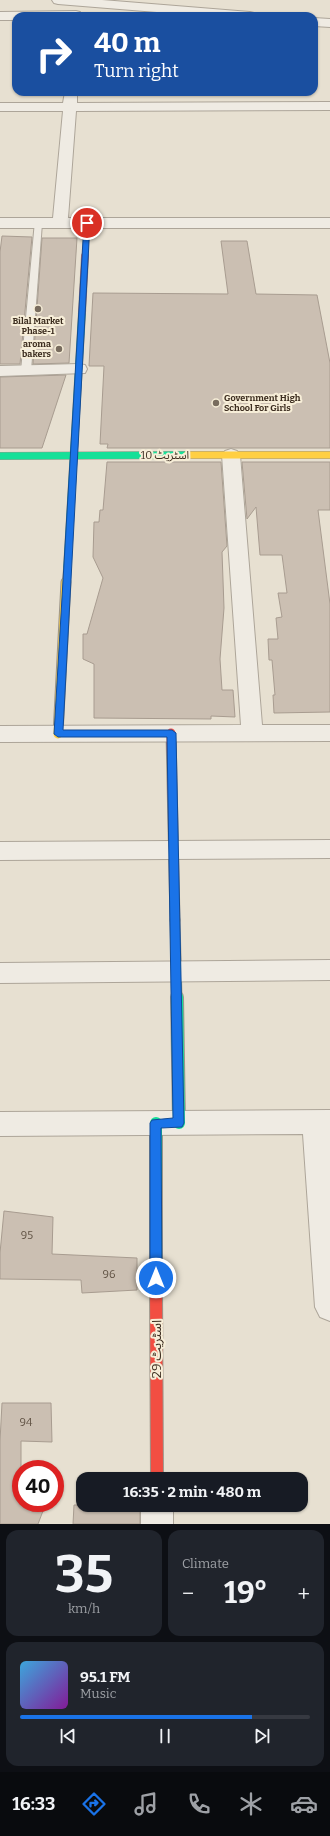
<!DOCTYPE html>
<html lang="en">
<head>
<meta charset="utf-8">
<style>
	:root { --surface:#171b24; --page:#20242c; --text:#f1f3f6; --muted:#9ea1a6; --line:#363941; --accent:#1a73e8 }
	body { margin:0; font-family:Bitter,"Noto Sans Arabic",serif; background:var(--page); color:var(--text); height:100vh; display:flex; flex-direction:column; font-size:15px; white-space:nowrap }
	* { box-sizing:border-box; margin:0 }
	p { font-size:13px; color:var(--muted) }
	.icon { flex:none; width:22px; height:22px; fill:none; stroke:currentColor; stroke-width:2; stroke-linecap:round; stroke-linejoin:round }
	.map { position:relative; height:1524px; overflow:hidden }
	.sheet { display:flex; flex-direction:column; gap:6px; padding:6px; background:#0d0f14; flex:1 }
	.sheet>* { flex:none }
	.banner { position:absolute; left:12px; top:12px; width:306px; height:84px; border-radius:12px; box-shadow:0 1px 3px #0004; background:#1a4fa0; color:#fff; overflow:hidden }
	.speed { position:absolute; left:12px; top:1460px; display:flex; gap:8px; font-size:20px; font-weight:700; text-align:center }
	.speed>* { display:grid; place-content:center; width:52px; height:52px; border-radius:50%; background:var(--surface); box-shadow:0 1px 3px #0004; line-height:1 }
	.speed .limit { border:6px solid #d22; background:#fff; color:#111 }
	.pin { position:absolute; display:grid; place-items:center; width:34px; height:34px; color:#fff; margin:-17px; border:2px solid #fff; border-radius:50%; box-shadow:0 1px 4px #0007 }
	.me { position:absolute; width:44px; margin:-22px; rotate:0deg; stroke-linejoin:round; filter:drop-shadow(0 0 3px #0008) }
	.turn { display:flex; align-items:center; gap:14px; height:84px; padding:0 16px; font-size:18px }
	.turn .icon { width:52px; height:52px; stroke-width:2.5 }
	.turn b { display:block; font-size:28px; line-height:34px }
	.big { font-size:30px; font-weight:700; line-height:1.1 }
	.sheet .widget { flex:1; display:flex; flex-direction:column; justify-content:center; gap:6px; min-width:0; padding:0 14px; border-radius:12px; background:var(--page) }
	.sheet .dial { align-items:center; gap:0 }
	.dial b { font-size:52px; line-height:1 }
	.song { display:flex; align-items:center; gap:12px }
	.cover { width:48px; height:48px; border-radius:6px; background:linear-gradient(135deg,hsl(200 70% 55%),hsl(290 70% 35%)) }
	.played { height:4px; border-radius:2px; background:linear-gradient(90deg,var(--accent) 80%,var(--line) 80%) }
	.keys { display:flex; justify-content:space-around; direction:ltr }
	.heat { display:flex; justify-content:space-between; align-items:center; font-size:22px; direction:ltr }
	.sheet .tiles { flex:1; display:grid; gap:6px; grid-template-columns:1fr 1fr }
	.widget:last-child { grid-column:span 2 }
	.trip { position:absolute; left:76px; top:1472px; width:232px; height:40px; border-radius:12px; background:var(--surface); box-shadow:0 1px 3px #0004; font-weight:700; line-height:40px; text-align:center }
	.menu { display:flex; height:64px; justify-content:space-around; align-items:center; background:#090b0e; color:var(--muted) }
	.menu .icon { width:28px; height:28px }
	.menu .selected { color:var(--accent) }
	.menu b { font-size:18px; color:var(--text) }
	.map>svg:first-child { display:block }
	.building { fill:#cbbfb2; stroke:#a89c90 }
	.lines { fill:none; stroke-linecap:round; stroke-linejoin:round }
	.lane-casing { stroke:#ada599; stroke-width:2 }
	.street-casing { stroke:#ada599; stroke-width:2 }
	.fast-far2-casing { stroke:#9c958a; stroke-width:8 }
	.fast-far1-casing { stroke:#9c958a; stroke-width:11 }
	.fast-casing { stroke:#9c958a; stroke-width:14 }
	.slow-far1-casing { stroke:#9c958a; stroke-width:8 }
	.slow-casing { stroke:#9c958a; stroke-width:11 }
	.jam-far3-casing { stroke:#9c958a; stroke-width:6 }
	.jam-far2-casing { stroke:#9c958a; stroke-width:8 }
	.jam-far1-casing { stroke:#9c958a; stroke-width:11 }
	.jam-casing { stroke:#9c958a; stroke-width:14 }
	.lane { fill:#efebe3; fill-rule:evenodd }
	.street { fill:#efebe3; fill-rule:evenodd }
	.fast-far2 { stroke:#16e098; stroke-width:7 }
	.fast-far1 { stroke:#16e098; stroke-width:9 }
	.fast { stroke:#16e098; stroke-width:12 }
	.slow-far1 { stroke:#ffcf43; stroke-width:7 }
	.slow { stroke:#ffcf43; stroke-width:9 }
	.jam-far3 { stroke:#f24e42; stroke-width:5.5 }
	.jam-far2 { stroke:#f24e42; stroke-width:7 }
	.jam-far1 { stroke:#f24e42; stroke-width:9 }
	.jam { stroke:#f24e42; stroke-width:12 }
	.route { fill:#1a73e8; stroke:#114b97 }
	.poi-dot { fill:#786c5e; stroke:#f7eed8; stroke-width:1.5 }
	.labels { text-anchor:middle; stroke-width:4; stroke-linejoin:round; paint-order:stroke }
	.far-poi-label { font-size:9px; font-weight:bold; fill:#3d2e20; stroke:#f7eed8 }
	.street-label { font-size:11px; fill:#3d2e20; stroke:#f7eed8 }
	.near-number-label { font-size:11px; fill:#605244 }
	.near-street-label { font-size:13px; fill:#3d2e20; stroke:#f7eed8 }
</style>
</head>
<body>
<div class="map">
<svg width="330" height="1524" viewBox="0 0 330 1524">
	<rect width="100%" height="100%" fill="#e7e0d1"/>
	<!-- building -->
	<g class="building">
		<polygon points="2,236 32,237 20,364 0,364 0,252"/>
		<polygon points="42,238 77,238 69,363 33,364"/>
		<polygon points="221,241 247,241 256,294 317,295 330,363 330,448 107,448 108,444 100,444 104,366 89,366 93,293 228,294"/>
		<polygon points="66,375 42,448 0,448 0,377"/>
		<polygon points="107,462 221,462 227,546 222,552 224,608 220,659 222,690 233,690 235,717 211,716 211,719 94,718 94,664 83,659 83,634 87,634 103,578 93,557 94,522 99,522 100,510 103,510"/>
		<polygon points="242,462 330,462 330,510 318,510 330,604 330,712 274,713 273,695 275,695 272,660 269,660 268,639 278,639 276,618 282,617 278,593 287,593 282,555 260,555 256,507 247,519"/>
		<polygon points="4,1211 53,1217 52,1254 137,1258 137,1290 82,1293 81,1280 0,1279 0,1253"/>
		<polygon points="2,1403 51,1403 52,1442 21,1441 21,1503 46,1503 38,1524 0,1524 0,1441"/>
		<polygon points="74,1505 140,1505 140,1524 73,1524"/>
	</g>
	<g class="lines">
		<defs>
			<polygon id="lane" points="35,221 38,221 42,223 31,371 26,374 21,371"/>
			<g id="street">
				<polygon points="52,0 102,0 250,12 254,13 256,16 206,16 58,4 54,3"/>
				<polygon points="76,11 80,12 82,16 16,16 16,20 0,20 0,12"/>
				<polygon points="314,18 330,19 330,27 314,26"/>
				<polygon points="65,92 77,92 77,103 330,102 330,110 76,111 68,218 330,218 330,228 0,228 0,218 53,218 63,111 0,111 0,103 63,103"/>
				<polygon points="79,364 85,365 87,369 85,373 0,376 0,366"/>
				<polygon points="231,449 237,451 240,455 262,725 330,725 330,741 0,742 0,726 241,725 222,455 225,451"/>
				<polygon points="330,840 330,858 0,860 0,842"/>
				<polygon points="330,960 330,980 0,983 0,963"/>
				<polygon points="330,1110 330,1321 320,1317 315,1307 303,1134 0,1136 0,1112"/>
				<rect x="141" y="1505" width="32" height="19"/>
			</g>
			<g id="fast-far2">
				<polyline points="0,456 187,455"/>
				<polyline points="67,569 82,313"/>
			</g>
			<polyline id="fast-far1" points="175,920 177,998"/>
			<g id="fast">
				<polyline points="177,997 179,1123"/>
				<polyline points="156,1123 156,1286"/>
			</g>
			<g id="slow-far1">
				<polyline points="187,455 330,455"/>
				<polyline points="66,583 67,569"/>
			</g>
			<polyline id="slow" points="58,734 66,582"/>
			<polyline id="jam-far3" points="85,257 87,223"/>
			<polyline id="jam-far2" points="82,313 85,256"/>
			<polyline id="jam-far1" points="171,733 175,920"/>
			<polyline id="jam" points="156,1286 157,1479"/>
		</defs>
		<!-- lane casing -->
		<use href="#lane" class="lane-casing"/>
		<!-- street casing -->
		<use href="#street" class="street-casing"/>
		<!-- fast-far2 casing -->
		<use href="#fast-far2" class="fast-far2-casing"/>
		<!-- fast-far1 casing -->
		<use href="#fast-far1" class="fast-far1-casing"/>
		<!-- fast casing -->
		<use href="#fast" class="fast-casing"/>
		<!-- slow-far1 casing -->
		<use href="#slow-far1" class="slow-far1-casing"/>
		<!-- slow casing -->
		<use href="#slow" class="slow-casing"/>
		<!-- jam-far3 casing -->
		<use href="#jam-far3" class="jam-far3-casing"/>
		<!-- jam-far2 casing -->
		<use href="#jam-far2" class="jam-far2-casing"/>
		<!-- jam-far1 casing -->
		<use href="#jam-far1" class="jam-far1-casing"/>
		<!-- jam casing -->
		<use href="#jam" class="jam-casing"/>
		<!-- lane -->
		<use href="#lane" class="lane"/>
		<!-- street -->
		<use href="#street" class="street"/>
		<!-- fast-far2 -->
		<use href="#fast-far2" class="fast-far2"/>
		<!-- fast-far1 -->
		<use href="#fast-far1" class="fast-far1"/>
		<!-- fast -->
		<use href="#fast" class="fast"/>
		<!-- slow-far1 -->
		<use href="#slow-far1" class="slow-far1"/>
		<!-- slow -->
		<use href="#slow" class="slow"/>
		<!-- jam-far3 -->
		<use href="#jam-far3" class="jam-far3"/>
		<!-- jam-far2 -->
		<use href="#jam-far2" class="jam-far2"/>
		<!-- jam-far1 -->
		<use href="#jam-far1" class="jam-far1"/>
		<!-- jam -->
		<use href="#jam" class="jam"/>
	</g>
	<!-- route -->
	<polygon class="route" points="87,221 90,223 63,730 172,730 176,733 184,1123 182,1127 161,1128 162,1278 160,1282 156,1284 152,1282 150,1278 150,1123 152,1120 173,1118 167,737 58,737 54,734 84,223"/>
	<!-- markers -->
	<g class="poi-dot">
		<circle cx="38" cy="309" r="4"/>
		<circle cx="59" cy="349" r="4"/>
		<circle cx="216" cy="403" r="4"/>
	</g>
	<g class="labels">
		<!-- far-poi labels -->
		<g class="far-poi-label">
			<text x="38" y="324">Bilal Market<tspan x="38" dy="10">Phase-1</tspan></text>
			<text x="51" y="347" text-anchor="end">aroma<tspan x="51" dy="10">bakers</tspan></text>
			<text x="224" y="401" text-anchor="start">Government High<tspan x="224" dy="10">School For Girls</tspan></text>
		</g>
		<!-- street labels -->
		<g class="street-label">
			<text x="165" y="459">اسٹریٹ 10</text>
		</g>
		<!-- near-number labels -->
		<g class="near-number-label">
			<text x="27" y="1239">95</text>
			<text x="109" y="1278">96</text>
			<text x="26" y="1426">94</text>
		</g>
		<!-- near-street labels -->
		<g class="near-street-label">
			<text transform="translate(156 1349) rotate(-90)" y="5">اسٹریٹ 29</text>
		</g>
	</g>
</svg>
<div class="speed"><div class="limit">40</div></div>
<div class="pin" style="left:87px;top:223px;background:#d93025"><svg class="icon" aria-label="arrive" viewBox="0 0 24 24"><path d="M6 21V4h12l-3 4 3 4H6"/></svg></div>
<svg class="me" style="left:156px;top:1278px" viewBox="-20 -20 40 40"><circle r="17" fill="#1a73e8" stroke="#fff" stroke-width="3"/><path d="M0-11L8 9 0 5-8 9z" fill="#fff"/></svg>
<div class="trip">16:35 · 2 min · 480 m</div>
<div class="banner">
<div class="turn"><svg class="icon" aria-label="right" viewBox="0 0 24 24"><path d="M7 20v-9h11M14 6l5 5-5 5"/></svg><div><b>40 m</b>Turn right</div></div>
</div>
</div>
<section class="sheet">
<div class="tiles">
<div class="widget dial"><b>35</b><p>km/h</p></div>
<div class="widget"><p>Climate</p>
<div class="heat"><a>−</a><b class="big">19°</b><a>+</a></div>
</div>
<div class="widget">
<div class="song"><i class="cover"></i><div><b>95.1 FM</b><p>Music</p></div></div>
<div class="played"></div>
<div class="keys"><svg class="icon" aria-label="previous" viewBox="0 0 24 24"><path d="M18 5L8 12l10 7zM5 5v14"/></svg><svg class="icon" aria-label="pause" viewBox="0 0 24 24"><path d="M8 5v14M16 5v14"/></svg><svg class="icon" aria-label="next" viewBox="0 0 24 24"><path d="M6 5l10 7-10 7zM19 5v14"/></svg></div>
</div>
</div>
</section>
<nav class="menu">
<b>16:33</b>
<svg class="icon selected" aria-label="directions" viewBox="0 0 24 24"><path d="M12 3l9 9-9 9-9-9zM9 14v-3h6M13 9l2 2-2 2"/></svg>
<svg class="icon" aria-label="music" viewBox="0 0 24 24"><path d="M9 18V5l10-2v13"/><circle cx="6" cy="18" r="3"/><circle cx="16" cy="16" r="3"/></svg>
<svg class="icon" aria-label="phone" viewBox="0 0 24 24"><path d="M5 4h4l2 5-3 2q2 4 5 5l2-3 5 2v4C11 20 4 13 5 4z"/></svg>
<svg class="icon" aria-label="climate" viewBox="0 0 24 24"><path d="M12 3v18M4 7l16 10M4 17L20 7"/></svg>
<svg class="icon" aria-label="car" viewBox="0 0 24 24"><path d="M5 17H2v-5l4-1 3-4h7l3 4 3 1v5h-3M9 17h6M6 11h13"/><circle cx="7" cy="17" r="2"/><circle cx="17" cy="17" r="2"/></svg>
</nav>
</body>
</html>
